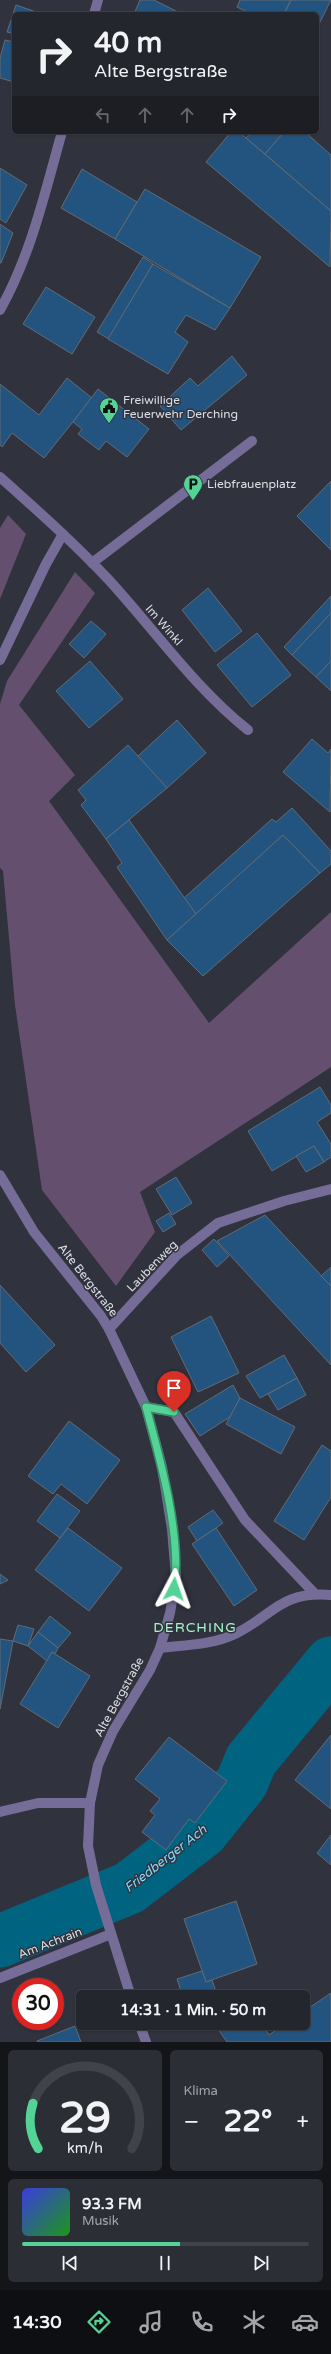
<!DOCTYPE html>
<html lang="de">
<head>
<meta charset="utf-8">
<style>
	:root { --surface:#24262e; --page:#2c2e36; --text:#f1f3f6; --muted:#a3a5aa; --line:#41434a; --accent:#53d396 }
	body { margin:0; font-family:"Varela Round",sans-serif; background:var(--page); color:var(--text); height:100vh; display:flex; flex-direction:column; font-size:15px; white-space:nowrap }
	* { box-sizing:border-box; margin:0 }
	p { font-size:13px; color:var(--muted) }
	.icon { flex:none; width:22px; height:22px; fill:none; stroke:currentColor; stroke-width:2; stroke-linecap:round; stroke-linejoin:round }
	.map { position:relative; height:2042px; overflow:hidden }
	.details { display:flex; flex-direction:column; gap:8px; padding:8px; background:#141519; flex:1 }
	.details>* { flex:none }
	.banner { position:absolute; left:12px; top:12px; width:307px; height:122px; border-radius:6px; box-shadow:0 1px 3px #0004,0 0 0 1px var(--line); background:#24262e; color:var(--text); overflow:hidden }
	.speed { position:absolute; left:12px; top:1978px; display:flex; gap:8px; font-size:20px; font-weight:700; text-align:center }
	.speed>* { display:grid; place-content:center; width:52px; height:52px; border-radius:50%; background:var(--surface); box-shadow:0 1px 3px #0004,0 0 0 1px var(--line); line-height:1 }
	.speed .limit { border:6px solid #d22; background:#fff; color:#111 }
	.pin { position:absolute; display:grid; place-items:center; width:34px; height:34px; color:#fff; margin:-41px -17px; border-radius:50% 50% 50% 0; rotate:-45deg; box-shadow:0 0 4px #0007 }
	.pin .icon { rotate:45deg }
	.me { position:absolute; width:44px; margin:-22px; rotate:4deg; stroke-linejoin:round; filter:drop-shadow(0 0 3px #0008) }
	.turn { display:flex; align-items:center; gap:14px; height:84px; padding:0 16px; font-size:18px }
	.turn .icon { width:52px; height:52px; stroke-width:2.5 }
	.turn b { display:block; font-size:28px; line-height:34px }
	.lanes { display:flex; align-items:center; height:38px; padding:0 16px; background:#0003; justify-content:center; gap:20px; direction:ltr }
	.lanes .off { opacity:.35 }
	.big { font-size:30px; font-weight:700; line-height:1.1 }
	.details .widget { flex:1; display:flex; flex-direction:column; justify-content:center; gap:6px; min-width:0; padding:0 14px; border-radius:6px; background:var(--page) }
	.details .dial { align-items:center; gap:0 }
	.dial svg { height:104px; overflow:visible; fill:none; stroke:var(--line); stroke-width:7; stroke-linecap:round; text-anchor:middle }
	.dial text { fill:var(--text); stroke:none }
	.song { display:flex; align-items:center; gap:12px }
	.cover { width:48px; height:48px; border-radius:6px; background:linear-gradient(135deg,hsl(240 70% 55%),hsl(120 70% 35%)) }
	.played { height:4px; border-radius:2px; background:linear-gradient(90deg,var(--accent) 55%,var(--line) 55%) }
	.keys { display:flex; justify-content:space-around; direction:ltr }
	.heat { display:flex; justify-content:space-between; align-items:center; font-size:22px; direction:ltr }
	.details .tiles { flex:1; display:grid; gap:8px; grid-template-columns:1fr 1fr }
	.widget:last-child { grid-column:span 2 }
	.trip { position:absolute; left:76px; top:1990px; width:234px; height:40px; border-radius:6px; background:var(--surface); box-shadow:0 1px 3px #0004,0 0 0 1px var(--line); font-weight:700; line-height:40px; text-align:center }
	.dock { display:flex; height:64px; justify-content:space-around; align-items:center; background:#0e0f12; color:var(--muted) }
	.dock .icon { width:28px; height:28px }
	.dock .current { color:var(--accent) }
	.dock b { font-size:18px; color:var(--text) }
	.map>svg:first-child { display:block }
	.green { fill:#644f6e }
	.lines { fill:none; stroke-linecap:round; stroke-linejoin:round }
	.river { stroke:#006481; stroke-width:53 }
	.building { fill:#235480; stroke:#626b74 }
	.minor { stroke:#756d98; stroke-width:10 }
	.route-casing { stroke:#368962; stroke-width:10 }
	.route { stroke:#53d396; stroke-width:7 }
	.labels { text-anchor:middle; stroke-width:3; stroke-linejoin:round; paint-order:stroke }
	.poi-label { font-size:12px; fill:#dcdee4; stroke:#30333d; text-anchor:start }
	.street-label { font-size:12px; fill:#dcdee4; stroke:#30333d }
	.water-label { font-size:13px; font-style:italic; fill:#84dafd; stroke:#30333d }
	.quarter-label { font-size:14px; letter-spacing:1px; fill:#a5f5c9; stroke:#30333d }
</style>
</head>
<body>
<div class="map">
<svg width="331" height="2042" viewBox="0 0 331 2042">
	<rect width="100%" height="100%" fill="#30333d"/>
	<!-- green -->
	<g class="green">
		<polygon points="8,515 26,534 0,599 0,528"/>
		<polygon points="75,572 95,593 19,705 75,775 49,801 209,1023 331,912 331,1067 140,1192 155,1232 116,1286 42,1190 15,1005 3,871 0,868 0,704 7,681"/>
	</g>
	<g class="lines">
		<!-- river -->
		<polyline class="river" points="0,1941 129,1888 202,1832 242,1782 251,1760 331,1663"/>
	</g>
	<!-- building -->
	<g class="building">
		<polygon points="140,0 154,0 182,14 134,14"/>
		<polygon points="240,0 291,0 284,14 251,14 237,7"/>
		<polygon points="291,0 331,0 317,28 317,14 284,14"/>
		<polygon points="16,5 42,14 14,14 14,34 7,32"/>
		<polygon points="5,40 14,42 14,82 0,78 0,58"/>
		<polygon points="231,132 239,132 331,211 330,267 206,162"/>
		<polygon points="251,132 284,132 265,154 246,138"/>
		<polygon points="284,132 305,132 331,155 331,211 265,154"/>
		<polygon points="0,168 27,185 6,223 0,219"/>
		<polygon points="82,169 137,202 115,239 61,208"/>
		<polygon points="145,189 261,257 230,308 115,239"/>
		<polygon points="0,224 13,233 1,263 0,263"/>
		<polygon points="143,257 153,264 109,339 97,332"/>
		<polygon points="153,264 230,308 215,330 186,315 175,332 188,342 168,374 108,339"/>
		<polygon points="46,287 95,317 72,354 23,324"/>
		<polygon points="232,356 247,375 181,430 160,406 190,378 198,386"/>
		<polygon points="67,378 92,398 44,458 12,433 2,447 0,445 0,384 39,415"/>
		<polygon points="98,389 149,429 127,457 106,441 99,450 78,434 82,429 73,422"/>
		<polygon points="331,481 331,550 297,516"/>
		<polygon points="208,588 242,631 215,652 182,610"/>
		<polygon points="331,596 331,613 292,655 284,647"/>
		<polygon points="331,613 331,661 316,677 292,655"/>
		<polygon points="91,621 106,634 84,658 69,644"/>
		<polygon points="257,633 291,675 252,707 217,665"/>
		<polygon points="90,661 123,699 89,728 56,691"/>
		<polygon points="331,661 331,691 316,677"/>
		<polygon points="177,720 206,753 167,788 138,756"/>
		<polygon points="312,739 328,753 331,749 330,812 283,772"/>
		<polygon points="128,745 167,788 106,839 81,805 86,800 78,790"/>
		<polygon points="292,808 331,851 331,864 320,873 283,835 196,914 184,898 272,819 276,822"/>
		<polygon points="129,820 196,914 167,940 117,867 122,863 106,839"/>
		<polygon points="283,835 320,873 203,976 167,940"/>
		<polygon points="320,1087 331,1105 331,1113 317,1122 331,1144 331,1157 324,1162 314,1146 272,1171 248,1131"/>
		<polygon points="314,1146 324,1162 306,1172 296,1156"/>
		<polygon points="176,1177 192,1203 172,1215 156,1189"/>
		<polygon points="169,1213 176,1224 163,1232 156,1221"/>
		<polygon points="265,1215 331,1286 331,1365 217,1241"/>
		<polygon points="214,1239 229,1256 217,1267 202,1250"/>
		<polygon points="331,1267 331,1286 321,1276"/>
		<polygon points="0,1285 55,1345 26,1372 0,1343"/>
		<polygon points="211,1316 239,1373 198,1392 171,1337"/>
		<polygon points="284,1355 297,1378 260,1398 246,1376"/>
		<polygon points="297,1378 306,1395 278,1410 268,1394"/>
		<polygon points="233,1385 240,1398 230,1417 200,1436 185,1414"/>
		<polygon points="240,1398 295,1427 281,1454 226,1424"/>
		<polygon points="69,1421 120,1460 87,1504 61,1484 53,1494 28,1476"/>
		<polygon points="322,1445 331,1451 331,1497 304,1540 274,1521"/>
		<polygon points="57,1494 80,1511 60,1538 37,1521"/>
		<polygon points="213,1510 223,1523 197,1541 188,1527"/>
		<polygon points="68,1528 122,1568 89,1611 35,1570"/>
		<polygon points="216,1528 257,1590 234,1606 192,1544"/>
		<polygon points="0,1574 8,1580 0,1584"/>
		<polygon points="50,1616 71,1633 58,1648 38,1632"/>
		<polygon points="18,1625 34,1629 28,1646 13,1641"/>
		<polygon points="38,1632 58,1648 55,1654 52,1652 47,1661 28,1646"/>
		<polygon points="0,1639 13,1641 0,1709"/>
		<polygon points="52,1652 90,1676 58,1728 20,1704"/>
		<polygon points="331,1735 331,1809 295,1780"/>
		<polygon points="169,1737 227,1781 195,1823 189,1819 166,1850 142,1832 155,1815 150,1811 160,1799 135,1779"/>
		<polygon points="331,1835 331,1865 317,1853"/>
		<polygon points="236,1901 257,1964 206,1982 184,1919"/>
		<polygon points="202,1971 206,1982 212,1980 218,1997 183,1997 177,1979"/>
		<polygon points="331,1993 331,2042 227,2042 218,2029 226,2023 261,2023 269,2035 286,2023 303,2023 303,2012"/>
		<polygon points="75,2026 81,2042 37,2042 37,2041"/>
	</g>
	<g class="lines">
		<!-- minor -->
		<g class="minor">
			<polyline points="94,14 98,0"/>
			<path d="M0 310C31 255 45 192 62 132"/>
			<path d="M0 477C37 510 74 543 108 579 154 629 194 687 248 730"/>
			<polyline points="92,563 252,441"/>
			<polyline points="0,660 46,564 63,534"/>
			<polyline points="0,1175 34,1232 101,1316 109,1329 146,1407 162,1467 172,1529 176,1577 170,1613 160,1648 150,1670 113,1731 98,1765 90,1803 88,1846 96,1885 131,1997"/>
			<polyline points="109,1329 177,1255 218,1223 284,1201 331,1189"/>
			<polyline points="146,1407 174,1412 245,1520 315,1594"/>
			<path d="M160 1648C185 1645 212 1645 235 1634 274 1615 280 1591 331 1595"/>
			<polyline points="0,1812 38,1803 90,1803"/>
			<polyline points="0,1978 111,1934"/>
			<polyline points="139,2023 146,2042"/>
		</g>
	</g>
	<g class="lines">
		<defs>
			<path id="route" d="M174 1589C182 1537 160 1458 146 1407L174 1412"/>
		</defs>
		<!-- route casing -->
		<use href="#route" class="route-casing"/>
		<!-- route -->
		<use href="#route" class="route"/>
	</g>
	<!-- icons -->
	<defs>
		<symbol id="civic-pin" viewBox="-11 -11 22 30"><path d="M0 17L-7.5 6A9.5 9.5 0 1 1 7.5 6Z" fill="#53d396" stroke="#30333d"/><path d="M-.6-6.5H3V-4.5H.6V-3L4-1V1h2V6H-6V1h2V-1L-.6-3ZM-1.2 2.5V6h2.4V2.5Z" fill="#111"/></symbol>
		<symbol id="parking-pin" viewBox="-11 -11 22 30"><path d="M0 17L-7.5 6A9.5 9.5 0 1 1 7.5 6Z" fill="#53d396" stroke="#30333d"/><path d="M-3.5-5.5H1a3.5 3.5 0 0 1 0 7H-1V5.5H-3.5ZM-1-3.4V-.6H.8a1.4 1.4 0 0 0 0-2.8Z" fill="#111"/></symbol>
	</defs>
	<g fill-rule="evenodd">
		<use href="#civic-pin" x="98" y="396" width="22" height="30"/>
		<use href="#parking-pin" x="182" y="473" width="22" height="30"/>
	</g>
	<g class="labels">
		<!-- poi labels -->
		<g class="poi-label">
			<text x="123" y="404">Freiwillige<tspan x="123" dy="14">Feuerwehr Derching</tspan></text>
			<text x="207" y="488">Liebfrauenplatz</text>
		</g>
		<!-- street labels -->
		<g class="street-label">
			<text transform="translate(164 625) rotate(49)" y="4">Im Winkl</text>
			<text transform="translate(152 1266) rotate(-46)" y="4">Laubenweg</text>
			<text transform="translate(88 1280) rotate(52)" y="4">Alte Bergstraße</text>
			<text transform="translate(119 1697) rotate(-61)" y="4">Alte Bergstraße</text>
			<text transform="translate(50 1943) rotate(-21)" y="4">Am Achrain</text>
		</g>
		<!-- water labels -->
		<g class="water-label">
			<text transform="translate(165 1858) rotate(-38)" y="5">Friedberger Ach</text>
		</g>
		<!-- quarter labels -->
		<g class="quarter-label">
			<text x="195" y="1632">DERCHING</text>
		</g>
	</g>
</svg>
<div class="speed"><div class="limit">30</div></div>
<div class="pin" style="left:174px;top:1412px;background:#d93025"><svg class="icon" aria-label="arrive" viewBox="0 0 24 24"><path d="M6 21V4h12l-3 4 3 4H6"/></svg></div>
<svg class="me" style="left:174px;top:1589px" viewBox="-20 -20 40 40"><path d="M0-17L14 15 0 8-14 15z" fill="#53d396" stroke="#fff" stroke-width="4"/></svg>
<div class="trip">14:31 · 1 Min. · 50 m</div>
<div class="banner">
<div class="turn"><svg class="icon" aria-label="right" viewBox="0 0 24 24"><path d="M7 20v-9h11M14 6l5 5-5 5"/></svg><div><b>40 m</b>Alte Bergstraße</div></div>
<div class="lanes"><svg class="icon off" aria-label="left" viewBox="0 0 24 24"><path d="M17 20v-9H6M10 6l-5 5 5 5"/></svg><svg class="icon off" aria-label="ahead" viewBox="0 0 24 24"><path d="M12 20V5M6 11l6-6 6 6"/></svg><svg class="icon off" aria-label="ahead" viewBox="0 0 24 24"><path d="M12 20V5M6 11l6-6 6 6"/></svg><svg class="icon" aria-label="right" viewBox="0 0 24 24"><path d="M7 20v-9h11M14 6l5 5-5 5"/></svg></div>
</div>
</div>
<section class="details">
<div class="tiles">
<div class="widget dial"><svg viewBox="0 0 100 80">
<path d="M14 69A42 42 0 1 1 86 69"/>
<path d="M14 69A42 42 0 0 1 10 34" stroke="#53d396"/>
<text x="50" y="56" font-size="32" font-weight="700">29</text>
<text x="50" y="72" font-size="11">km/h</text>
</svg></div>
<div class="widget"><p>Klima</p>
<div class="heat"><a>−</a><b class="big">22°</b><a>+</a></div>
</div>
<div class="widget">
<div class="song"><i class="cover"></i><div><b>93.3 FM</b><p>Musik</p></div></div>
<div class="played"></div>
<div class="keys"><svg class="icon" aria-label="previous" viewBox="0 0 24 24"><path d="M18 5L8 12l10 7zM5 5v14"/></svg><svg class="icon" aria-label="pause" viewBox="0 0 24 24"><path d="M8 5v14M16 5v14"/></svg><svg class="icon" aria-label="next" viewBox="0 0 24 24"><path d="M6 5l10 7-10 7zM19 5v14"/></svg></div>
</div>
</div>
</section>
<nav class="dock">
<b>14:30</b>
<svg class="icon current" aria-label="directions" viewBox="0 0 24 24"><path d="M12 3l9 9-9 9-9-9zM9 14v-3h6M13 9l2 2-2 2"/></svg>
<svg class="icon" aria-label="music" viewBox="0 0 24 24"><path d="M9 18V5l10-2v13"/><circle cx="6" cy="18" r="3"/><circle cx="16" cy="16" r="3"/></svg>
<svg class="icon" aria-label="phone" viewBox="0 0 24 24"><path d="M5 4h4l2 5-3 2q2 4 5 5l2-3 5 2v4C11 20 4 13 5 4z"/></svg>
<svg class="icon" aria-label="climate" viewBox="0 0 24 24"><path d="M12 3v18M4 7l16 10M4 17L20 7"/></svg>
<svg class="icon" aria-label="car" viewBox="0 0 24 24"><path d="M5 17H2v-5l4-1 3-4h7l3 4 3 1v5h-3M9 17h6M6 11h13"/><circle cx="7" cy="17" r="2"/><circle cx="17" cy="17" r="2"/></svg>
</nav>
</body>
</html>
